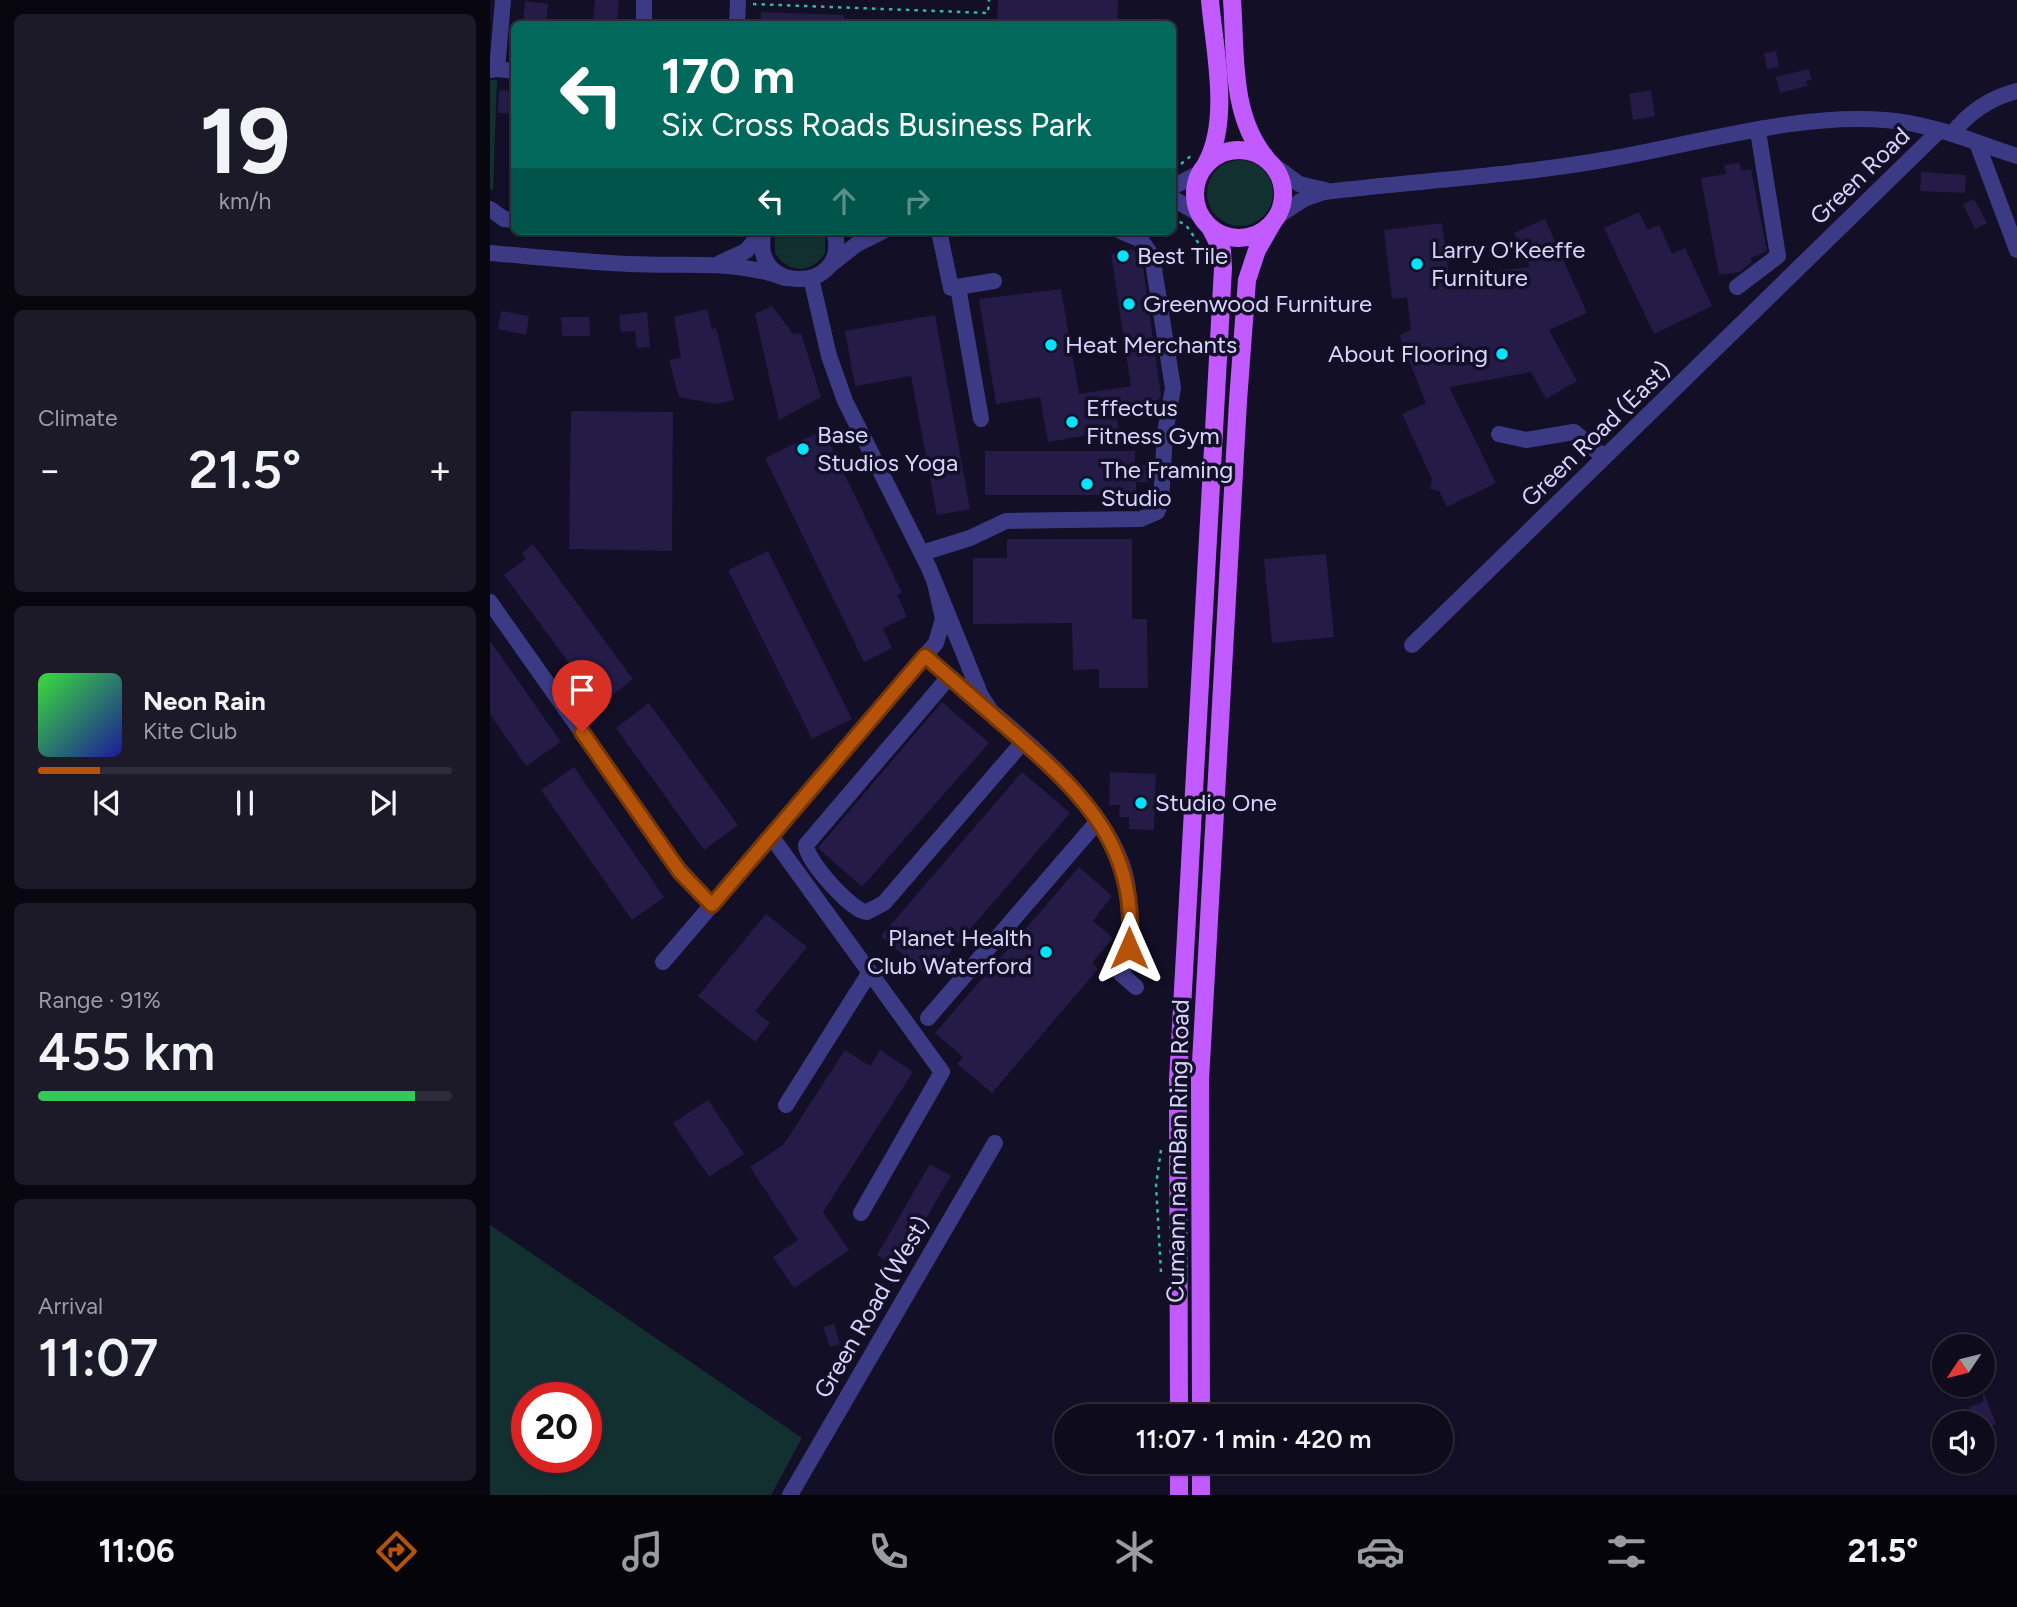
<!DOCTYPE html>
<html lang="en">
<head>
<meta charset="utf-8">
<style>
	:root { --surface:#0e0b1c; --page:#1c1929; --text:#f1f3f6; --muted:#9b9ba3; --line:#2e2b3b; --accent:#b45309 }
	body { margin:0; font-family:Figtree,sans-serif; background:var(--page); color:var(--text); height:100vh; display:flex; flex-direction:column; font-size:26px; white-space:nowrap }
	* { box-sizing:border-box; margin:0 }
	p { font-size:23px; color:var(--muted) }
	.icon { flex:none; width:38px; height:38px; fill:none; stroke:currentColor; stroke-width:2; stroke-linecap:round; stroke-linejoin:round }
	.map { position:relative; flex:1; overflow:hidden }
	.sheet { display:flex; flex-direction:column; gap:14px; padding:14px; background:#08060f; width:490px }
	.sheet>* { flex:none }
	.guide { position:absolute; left:21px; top:21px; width:665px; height:214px; border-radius:10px; box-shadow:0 2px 5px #0004,0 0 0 2px var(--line); background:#00695c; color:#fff; overflow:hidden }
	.needle { width:46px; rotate:235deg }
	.buttons { position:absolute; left:1442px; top:1334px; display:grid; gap:14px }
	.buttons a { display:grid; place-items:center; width:63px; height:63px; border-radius:50%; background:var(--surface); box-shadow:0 2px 5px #0004,0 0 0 2px var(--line); font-size:35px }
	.speed { position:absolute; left:21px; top:1382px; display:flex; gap:14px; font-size:35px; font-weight:700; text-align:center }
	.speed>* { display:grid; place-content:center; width:91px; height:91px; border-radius:50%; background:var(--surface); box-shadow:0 2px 5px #0004,0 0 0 2px var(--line); line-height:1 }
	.speed .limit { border:10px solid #d22; background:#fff; color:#111 }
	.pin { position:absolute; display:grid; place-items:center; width:60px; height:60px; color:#fff; margin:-72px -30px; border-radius:50% 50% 50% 0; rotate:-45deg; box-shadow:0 0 7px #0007 }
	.pin .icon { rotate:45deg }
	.me { position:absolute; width:77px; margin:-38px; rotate:0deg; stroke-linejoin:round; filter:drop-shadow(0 0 5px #0008) }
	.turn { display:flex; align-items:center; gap:24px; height:147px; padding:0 35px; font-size:32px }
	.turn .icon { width:91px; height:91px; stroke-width:2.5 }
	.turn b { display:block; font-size:49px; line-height:60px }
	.lanes { display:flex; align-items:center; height:66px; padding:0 35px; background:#0003; justify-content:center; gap:35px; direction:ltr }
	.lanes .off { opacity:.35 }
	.big { font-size:52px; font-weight:600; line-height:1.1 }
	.sheet .widget { flex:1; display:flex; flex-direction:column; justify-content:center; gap:10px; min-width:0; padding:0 24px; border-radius:10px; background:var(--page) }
	.sheet .dial { align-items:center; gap:0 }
	.dial b { font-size:91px; line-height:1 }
	.song { display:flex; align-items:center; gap:21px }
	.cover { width:84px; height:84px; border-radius:10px; background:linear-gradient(135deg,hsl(120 70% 55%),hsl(240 70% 35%)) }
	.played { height:7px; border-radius:4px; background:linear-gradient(90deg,var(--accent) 15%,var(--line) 15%) }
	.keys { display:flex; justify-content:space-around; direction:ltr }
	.heat { display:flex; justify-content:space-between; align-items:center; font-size:38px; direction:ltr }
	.charge { height:10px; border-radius:5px; background:linear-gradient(90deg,#34c759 91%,var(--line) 0) }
	.trip { position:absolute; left:564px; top:1404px; width:399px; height:70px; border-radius:35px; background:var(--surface); box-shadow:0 2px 5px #0004,0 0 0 2px var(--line); font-weight:600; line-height:70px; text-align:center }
	.tab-bar { display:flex; height:112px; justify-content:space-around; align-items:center; background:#06040b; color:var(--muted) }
	.tab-bar .icon { width:49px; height:49px }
	.tab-bar .on { color:var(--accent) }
	.tab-bar b { font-size:32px; color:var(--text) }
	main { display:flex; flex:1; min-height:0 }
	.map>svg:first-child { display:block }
	.green { fill:#12302f; fill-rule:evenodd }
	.building { fill:#241b47 }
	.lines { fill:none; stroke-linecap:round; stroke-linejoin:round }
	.path { stroke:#2fb8b0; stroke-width:2.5; stroke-dasharray:3.5 5; stroke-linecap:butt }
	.minor { stroke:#3d3a85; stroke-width:16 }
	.major { stroke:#c25bff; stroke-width:18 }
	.route-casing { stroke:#753606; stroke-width:18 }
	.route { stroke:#b45309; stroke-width:12 }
	.poi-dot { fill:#00e5ff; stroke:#130f26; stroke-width:2.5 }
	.labels { text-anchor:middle; stroke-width:7; stroke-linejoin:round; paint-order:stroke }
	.street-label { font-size:24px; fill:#d9d4ff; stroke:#130f26 }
	.poi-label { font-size:24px; fill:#d9d4ff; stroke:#130f26; text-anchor:start }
</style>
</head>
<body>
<main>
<section class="sheet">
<div class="widget dial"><b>19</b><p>km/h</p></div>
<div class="widget"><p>Climate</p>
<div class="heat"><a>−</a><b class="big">21.5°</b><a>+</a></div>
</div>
<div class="widget">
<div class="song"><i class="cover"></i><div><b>Neon Rain</b><p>Kite Club</p></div></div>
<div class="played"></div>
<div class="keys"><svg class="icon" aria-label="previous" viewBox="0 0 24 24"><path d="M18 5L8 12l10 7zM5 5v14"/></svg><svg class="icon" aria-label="pause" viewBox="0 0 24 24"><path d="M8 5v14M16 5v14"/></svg><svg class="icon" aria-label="next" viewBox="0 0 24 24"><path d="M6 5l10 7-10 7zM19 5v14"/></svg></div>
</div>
<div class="widget"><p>Range · 91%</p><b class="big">455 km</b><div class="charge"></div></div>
<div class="widget"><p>Arrival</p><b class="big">11:07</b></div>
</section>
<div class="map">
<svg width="1527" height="1495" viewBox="0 0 1527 1495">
	<rect width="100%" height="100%" fill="#130f26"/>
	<!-- green -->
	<g class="green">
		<polygon points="0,80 7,80 3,190 0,189"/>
		<circle cx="750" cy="193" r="33"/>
		<path d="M285 231H335V253C322 274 298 274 285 253Z"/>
		<path d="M0 1225 312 1438 281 1495H0ZM37 1398H96V1458H37Z"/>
	</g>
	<!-- building -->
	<g class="building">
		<polygon points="105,0 129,0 127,24 103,24"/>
		<polygon points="508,0 628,0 627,24 507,24"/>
		<polygon points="35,1 58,4 56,24 33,24"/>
		<polygon points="271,12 354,15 354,24 271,24"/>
		<polygon points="1286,51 1289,67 1277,69 1274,53"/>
		<polygon points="1319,69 1322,80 1316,81 1318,86 1290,93 1286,77"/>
		<polygon points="9,90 24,91 24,114 8,113"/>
		<polygon points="1161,90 1165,116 1143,120 1139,94"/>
		<polygon points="1250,163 1251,171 1261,169 1277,251 1261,258 1261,263 1250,272 1229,275 1211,178 1236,174 1234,165"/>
		<polygon points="1431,172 1476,175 1475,193 1430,191"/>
		<polygon points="1484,199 1497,223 1485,229 1473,204"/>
		<polygon points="1149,212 1158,230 1169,225 1182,254 1195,248 1222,306 1164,334 1114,228"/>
		<polygon points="1055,219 1097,313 1059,330 1087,381 1056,399 1041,372 959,387 1006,483 957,507 949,491 940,489 942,479 912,414 936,403 909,335 921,330 917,297 902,299 894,230 952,223 959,276 1040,267 1024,233"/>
		<polygon points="642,249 652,260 671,396 662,406 625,410 629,430 558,442 550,397 506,404 489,299 571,289 589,394 641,386 621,254"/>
		<polygon points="282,306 303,334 311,333 331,397 289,420 265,314"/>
		<polygon points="217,309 222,329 226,328 244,400 226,404 189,397 179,360 191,358 184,317"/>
		<polygon points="11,311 39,316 36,335 8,329"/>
		<polygon points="157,312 160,347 147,348 145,331 131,332 129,315"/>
		<polygon points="445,315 480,509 447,515 421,376 365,386 355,331"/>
		<polygon points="71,317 99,317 100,336 72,336"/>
		<polygon points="81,411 183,412 182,551 79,549"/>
		<polygon points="333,430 412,593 407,595 417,617 393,628 402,648 374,662 275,458"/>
		<polygon points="495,451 645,451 645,465 658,465 658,482 646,482 646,495 495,495"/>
		<polygon points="517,539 642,539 642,619 657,619 658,688 609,688 609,669 583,670 582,623 483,624 483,558 517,558"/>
		<polygon points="43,544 143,679 110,705 14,575 36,559 32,553"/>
		<polygon points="278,551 362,719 322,739 238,570"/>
		<polygon points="836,554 844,637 782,643 774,559"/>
		<polygon points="0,641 71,742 36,766 0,714"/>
		<polygon points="452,702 499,743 372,887 328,848"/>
		<polygon points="159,703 248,825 214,850 126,728"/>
		<polygon points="84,767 174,897 142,920 51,790"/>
		<polygon points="532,772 580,813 439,977 391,936"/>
		<polygon points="620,772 666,774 664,830 639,829 639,817 629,817 630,805 619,805"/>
		<polygon points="589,867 622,896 603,921 623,938 602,963 608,969 502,1093 467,1064 473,1057 445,1033"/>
		<polygon points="276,914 317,947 265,1011 280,1023 265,1042 208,996"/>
		<polygon points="355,1050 380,1066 390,1050 423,1072 333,1212 359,1250 304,1288 283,1257 308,1240 260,1167 294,1144"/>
		<polygon points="218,1100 254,1154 219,1177 183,1123"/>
		<polygon points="440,1164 461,1176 407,1267 387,1255"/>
		<polygon points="344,1324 350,1344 340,1347 333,1327"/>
		<polygon points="1493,1391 1506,1424 1493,1429 1493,1423 1485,1423 1479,1407 1493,1402"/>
	</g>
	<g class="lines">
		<!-- path -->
		<g class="path">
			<polyline points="263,4 498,13 499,0"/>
			<polyline points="691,164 702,155"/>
			<polyline points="682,218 696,225 709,244"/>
			<polyline points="671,1150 666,1185 671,1272"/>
		</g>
		<!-- minor -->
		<g class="minor">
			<polyline points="154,24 154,0"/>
			<polyline points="247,24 248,0"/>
			<polyline points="7,69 24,71"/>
			<polyline points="0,70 7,69 13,0"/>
			<path d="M1462 134C1479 112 1499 98 1527 91"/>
			<polyline points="1487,143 1527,250"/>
			<polyline points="782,164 809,184 835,190"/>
			<polyline points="682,187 710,173"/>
			<polyline points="682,198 711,215"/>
			<polyline points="0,209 14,219 24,220"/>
			<path d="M788 216 814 199 834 192C927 181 1020 176 1113 160 1203 145 1304 113 1395 120 1440 123 1484 142 1527 156"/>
			<path d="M274 231C257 296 363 294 344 231"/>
			<polyline points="449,231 461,288 504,281"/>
			<path d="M0 253C47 257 93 262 140 264 193 267 245 259 295 278"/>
			<polyline points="230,263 256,251 273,231"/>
			<polyline points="339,266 367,244 393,231"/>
			<polyline points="321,278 339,356 355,401 439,568 491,696 507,720"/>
			<polyline points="468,287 491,419"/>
			<polyline points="1247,287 1288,256 1268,131"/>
			<polyline points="1009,434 1036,440 1084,432 1114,457"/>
			<polyline points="432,553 480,538 516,521 651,519 667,512 671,503 675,433 683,388 662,256 651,240 630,231"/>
			<polyline points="0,602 184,863 222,905"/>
			<polyline points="922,645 1449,131"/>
			<path d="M435 656C499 712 613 791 635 874 639 888 639 902 639 916 639 936 641 956 631 974L646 987"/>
			<path d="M459 677 316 845C316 860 362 912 377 912L394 903 533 742"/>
			<polyline points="281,836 452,1072 371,1213"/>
			<polyline points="173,962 446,643 453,619 445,583"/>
			<polyline points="438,1018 608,821"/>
			<polyline points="296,1105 380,972"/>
			<polyline points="300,1495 505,1143"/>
		</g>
		<!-- major -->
		<g class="major">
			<path d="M742 0C746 53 740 115 776 158"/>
			<circle cx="749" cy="194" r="44"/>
			<path d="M716 164C741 120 724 48 720 0"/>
			<polyline points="689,1416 688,1080 733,268 732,251 720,227"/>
			<polyline points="711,1416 710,1080 748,401 757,280 767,250 783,222"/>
			<polyline points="689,1461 689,1495"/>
			<polyline points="711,1461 711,1495"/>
		</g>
	</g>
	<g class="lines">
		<defs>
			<path id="route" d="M92 732 190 872 222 905 435 656C466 683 497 710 528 737 596 797 649 850 639 948"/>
		</defs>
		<!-- route casing -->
		<use href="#route" class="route-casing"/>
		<!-- route -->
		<use href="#route" class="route"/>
	</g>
	<!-- markers -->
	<g class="poi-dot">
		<circle cx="633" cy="256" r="7"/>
		<circle cx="927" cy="264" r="7"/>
		<circle cx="639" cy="304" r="7"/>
		<circle cx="561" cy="345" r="7"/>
		<circle cx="1012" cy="354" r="7"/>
		<circle cx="582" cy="422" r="7"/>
		<circle cx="313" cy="449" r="7"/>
		<circle cx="597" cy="484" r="7"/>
		<circle cx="651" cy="803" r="7"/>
		<circle cx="556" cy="952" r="7"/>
	</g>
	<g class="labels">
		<!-- street labels -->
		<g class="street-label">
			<text transform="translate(1370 176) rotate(-44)" y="8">Green Road</text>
			<text transform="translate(1106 434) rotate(-44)" y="8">Green Road (East)</text>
			<text transform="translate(688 1151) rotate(-89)" y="8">Cumann na mBan Ring Road</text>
			<text transform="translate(382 1307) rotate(-60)" y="8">Green Road (West)</text>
		</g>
		<!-- poi labels -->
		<g class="poi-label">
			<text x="941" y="258">Larry O'Keeffe<tspan x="941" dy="28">Furniture</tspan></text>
			<text x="647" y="264">Best Tile</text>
			<text x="653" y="312">Greenwood Furniture</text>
			<text x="575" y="353">Heat Merchants</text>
			<text x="998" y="362" text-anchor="end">About Flooring</text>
			<text x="596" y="416">Effectus<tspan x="596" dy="28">Fitness Gym</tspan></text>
			<text x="327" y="443">Base<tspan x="327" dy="28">Studios Yoga</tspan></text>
			<text x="611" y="478">The Framing<tspan x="611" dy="28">Studio</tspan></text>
			<text x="665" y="811">Studio One</text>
			<text x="542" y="946" text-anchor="end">Planet Health<tspan x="542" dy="28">Club Waterford</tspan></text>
		</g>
	</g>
</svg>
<div class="buttons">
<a><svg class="needle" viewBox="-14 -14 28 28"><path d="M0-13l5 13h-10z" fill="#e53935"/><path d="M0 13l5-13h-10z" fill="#9b9ba3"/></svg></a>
<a><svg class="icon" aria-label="sound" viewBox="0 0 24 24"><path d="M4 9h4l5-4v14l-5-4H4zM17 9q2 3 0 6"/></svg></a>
</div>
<div class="speed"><div class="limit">20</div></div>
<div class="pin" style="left:92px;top:732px;background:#d93025"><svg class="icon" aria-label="arrive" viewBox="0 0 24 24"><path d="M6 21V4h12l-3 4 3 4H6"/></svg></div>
<svg class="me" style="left:639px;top:948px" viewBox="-20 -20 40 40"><path d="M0-17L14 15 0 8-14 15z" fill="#b45309" stroke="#fff" stroke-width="4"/></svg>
<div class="trip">11:07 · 1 min · 420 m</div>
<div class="guide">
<div class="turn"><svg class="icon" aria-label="left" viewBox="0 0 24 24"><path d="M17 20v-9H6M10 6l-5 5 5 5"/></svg><div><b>170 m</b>Six Cross Roads Business Park</div></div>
<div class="lanes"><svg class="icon" aria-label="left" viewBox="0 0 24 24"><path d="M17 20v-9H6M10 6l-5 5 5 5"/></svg><svg class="icon off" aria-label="ahead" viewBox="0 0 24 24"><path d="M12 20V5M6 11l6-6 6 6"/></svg><svg class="icon off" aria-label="right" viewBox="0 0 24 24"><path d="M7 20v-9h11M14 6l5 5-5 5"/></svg></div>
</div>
</div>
</main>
<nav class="tab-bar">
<b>11:06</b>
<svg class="icon on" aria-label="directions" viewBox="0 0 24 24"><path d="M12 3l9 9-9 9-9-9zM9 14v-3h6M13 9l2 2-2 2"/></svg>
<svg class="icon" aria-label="music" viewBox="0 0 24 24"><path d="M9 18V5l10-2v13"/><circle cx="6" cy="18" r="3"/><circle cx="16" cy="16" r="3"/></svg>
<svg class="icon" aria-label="phone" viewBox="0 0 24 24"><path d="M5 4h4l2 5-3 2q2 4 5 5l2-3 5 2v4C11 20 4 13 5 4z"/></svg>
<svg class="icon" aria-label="climate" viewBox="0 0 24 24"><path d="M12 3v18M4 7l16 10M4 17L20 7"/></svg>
<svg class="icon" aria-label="car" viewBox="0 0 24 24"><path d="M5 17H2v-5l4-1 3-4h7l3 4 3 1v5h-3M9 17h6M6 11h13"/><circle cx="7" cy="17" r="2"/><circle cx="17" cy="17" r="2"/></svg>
<svg class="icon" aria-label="filters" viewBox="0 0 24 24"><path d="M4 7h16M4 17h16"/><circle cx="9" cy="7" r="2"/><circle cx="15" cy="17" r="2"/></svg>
<b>21.5°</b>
</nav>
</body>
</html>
